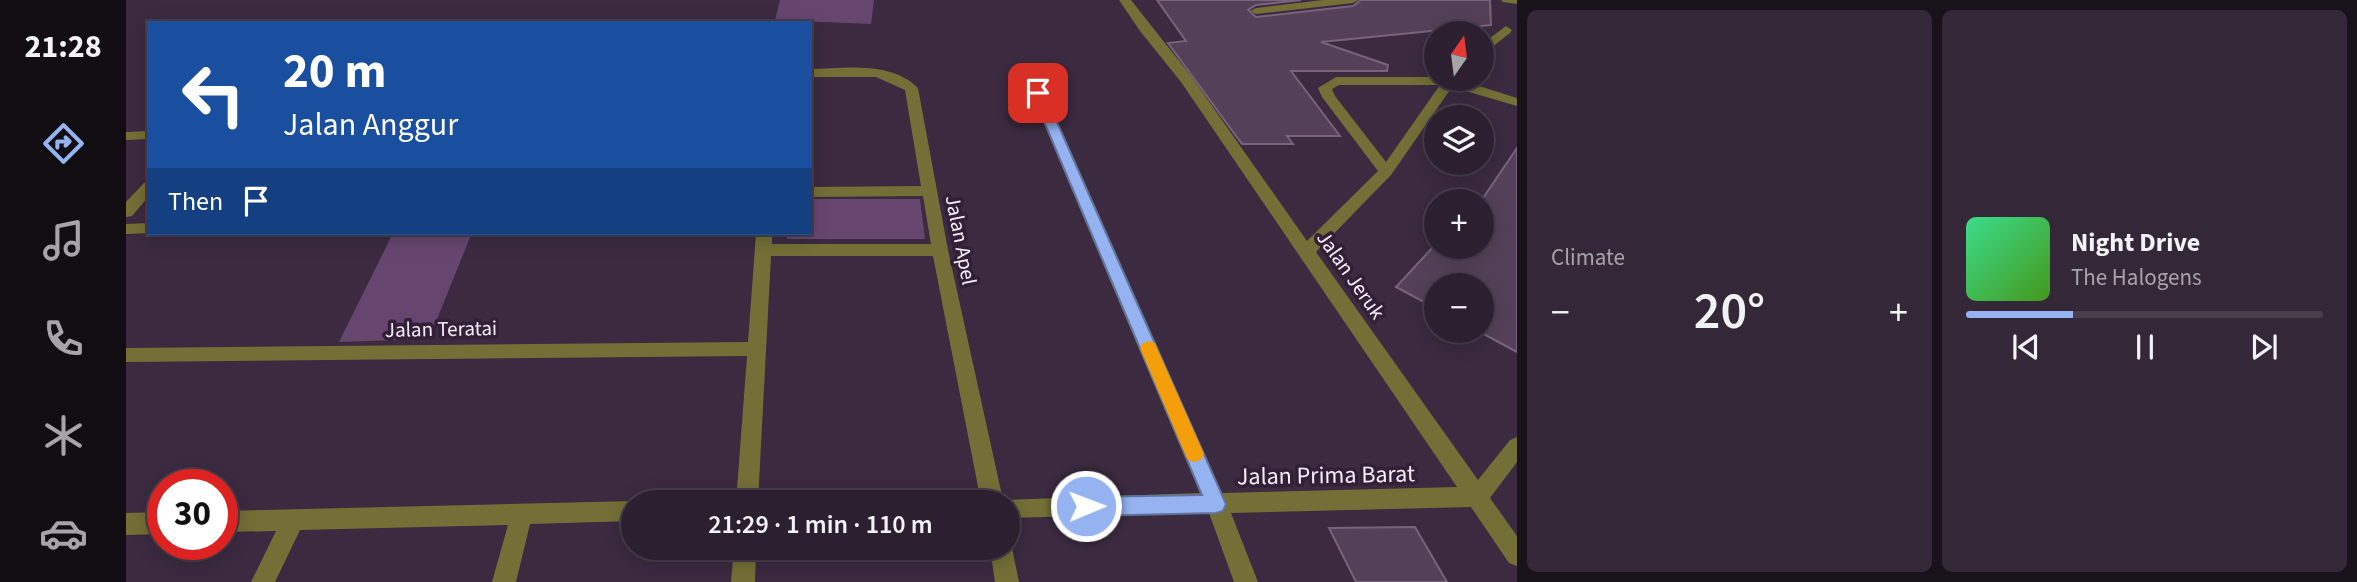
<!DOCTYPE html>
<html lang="en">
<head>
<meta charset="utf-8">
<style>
	:root { --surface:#2c2030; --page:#342838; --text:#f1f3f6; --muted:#a6a3ab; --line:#483e4c; --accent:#95b2f1 }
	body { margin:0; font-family:"Source Sans 3",sans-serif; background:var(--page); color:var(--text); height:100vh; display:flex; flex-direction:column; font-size:26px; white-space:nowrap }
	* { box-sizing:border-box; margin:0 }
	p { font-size:23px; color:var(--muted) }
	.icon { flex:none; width:38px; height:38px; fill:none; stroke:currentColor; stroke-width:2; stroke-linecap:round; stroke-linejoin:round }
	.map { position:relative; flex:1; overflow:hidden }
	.panel { display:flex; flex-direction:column; gap:10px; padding:10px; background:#18121a; width:840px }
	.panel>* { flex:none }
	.guide { position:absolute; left:21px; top:21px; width:665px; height:214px; border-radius:0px; box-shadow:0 4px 18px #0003,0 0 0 2px var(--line); background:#1a4fa0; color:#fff; overflow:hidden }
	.needle { width:46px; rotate:14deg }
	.controls { position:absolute; left:1298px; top:21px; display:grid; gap:14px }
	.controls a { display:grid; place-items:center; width:70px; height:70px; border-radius:50%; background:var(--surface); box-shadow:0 4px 18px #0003,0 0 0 2px var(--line); font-size:35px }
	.speed { position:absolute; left:21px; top:469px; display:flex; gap:14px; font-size:35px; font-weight:700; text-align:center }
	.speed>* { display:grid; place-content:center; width:91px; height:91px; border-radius:50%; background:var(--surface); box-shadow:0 4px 18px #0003,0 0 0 2px var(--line); line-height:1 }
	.speed .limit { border:10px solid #d22; background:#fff; color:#111 }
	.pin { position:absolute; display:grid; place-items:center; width:60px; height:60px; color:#fff; margin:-30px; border-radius:14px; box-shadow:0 4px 10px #0006 }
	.me { position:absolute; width:77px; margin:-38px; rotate:89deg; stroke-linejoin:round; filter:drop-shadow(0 0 5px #0008) }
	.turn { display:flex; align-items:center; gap:24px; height:147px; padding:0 21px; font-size:32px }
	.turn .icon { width:91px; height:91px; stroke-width:2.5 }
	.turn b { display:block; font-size:49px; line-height:60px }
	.then { display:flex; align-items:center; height:66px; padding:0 21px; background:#0003; gap:14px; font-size:26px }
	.big { font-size:52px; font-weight:600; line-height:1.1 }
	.panel .tile { flex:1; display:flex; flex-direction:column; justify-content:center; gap:10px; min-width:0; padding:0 24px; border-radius:10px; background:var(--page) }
	.song { display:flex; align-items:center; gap:21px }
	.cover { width:84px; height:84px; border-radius:10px; background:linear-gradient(135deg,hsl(150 70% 55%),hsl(100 70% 35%)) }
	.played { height:7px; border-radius:4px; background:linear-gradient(90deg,var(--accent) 30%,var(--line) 30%) }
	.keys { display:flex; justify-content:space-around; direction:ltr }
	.heat { display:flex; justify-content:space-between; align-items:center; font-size:38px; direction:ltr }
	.panel .tiles { flex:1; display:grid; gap:10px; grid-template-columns:repeat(2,1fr) }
	.trip { position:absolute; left:495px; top:490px; width:399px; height:70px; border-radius:35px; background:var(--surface); box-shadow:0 4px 18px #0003,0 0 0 2px var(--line); font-weight:600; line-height:70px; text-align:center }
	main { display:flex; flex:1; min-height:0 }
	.tab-bar { display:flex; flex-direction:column; width:126px; justify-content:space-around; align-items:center; background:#120d13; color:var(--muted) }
	.tab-bar .icon { width:49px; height:49px }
	.tab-bar .current { color:var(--accent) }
	.tab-bar b { font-size:32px; color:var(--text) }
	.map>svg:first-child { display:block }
	.green { fill:#66466f }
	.building { fill:#544159; stroke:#76637c; stroke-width:2 }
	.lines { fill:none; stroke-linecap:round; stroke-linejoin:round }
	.minor { fill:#736f36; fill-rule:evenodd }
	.route { fill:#95b2f1; stroke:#61749d; stroke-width:2 }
	.slow { fill:#f59e0b }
	.labels { text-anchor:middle; stroke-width:7; stroke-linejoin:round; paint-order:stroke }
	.street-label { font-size:21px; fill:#f8edfb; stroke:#312036 }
	.near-street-label { font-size:24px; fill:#f8edfb; stroke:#312036 }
</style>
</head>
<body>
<main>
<nav class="tab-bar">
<b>21:28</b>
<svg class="icon current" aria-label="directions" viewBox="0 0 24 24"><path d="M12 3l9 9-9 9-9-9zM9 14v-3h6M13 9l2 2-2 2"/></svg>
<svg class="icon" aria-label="music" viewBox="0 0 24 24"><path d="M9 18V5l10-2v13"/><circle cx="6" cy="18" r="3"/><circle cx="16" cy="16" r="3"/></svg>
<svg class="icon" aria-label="phone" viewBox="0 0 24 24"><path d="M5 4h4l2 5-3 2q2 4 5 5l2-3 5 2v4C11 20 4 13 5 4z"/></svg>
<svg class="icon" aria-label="climate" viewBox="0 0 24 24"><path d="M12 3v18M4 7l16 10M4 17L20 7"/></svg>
<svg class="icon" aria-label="car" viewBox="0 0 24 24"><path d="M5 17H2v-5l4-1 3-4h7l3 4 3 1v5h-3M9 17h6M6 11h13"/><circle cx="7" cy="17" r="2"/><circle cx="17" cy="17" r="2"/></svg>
</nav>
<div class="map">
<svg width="1391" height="582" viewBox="0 0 1391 582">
	<rect width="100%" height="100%" fill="#3b2a40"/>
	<!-- green -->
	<g class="green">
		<polygon points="654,0 748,0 745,24 649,20"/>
		<polygon points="684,199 794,199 799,239 661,239 661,233 684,233"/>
		<polygon points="345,235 303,339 213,342 265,237"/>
	</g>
	<!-- building -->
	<g class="building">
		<polygon points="1031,0 1175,0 1130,5 1122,10 1130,17 1227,6 1235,0 1364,0 1365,25 1195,42 1262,65 1261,71 1165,71 1214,136 1161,136 1167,144 1116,144 1042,43 1060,41"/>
		<polygon points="1391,148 1391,352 1352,331 1356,331 1356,285 1311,285 1311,309 1270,287 1308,246 1320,252 1324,247 1356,247 1355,201"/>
		<polygon points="1289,527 1321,582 1230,582 1203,528"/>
	</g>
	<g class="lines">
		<!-- minor -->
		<g class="minor">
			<path d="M993 0H1005L1065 76 1181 241 1252 171 1196 97 1192 88 1210 77H1311L1331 79 1391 98V106L1326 87 1265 175 1190 252 1352 480 1384 440 1391 437V462L1364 498 1391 536V566L1383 563 1345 507 1105 513 1132 582H1108L1083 513 882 518V502H855L807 256H645L632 502H610L621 356 0 362V348L622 342 630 233H646V244H805L797 196 684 197V187L795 186 779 90 750 77H684V69C718 68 766 61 792 88L822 250 877 500 1074 493 905 93 912 89 919 93 1096 493 1331 487 1055 82 1014 31ZM1213 85H1314L1260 162 1209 96 1206 89Z"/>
			<polygon points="1197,0 1233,0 1227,3 1130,14 1124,11 1130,8"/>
			<polygon points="1375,0 1391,0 1391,4 1377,2"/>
			<polygon points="1380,26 1386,30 1384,33 1356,55 1356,44"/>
			<polygon points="23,131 23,139 0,140 0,132"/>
			<polygon points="23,181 23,196 6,216 0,217 0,202 18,183"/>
			<polygon points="23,223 23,233 26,233 0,234 0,224"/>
			<polygon points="508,501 512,502 508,502 508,521 404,524 390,582 366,582 382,525 174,530 149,582 125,582 150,531 96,532 96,511"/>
			<polygon points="37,512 37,534 0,535 0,513"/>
			<polygon points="882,540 886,548 893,582 869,582 864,548 882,548"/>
			<polygon points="608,548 630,548 629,582 605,582"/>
		</g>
	</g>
	<!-- route -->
	<polygon class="route" points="912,90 918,93 1100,504 1097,511 1090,513 960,516 953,513 950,506 953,500 960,497 1076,495 906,93"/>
	<!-- slow -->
	<polygon class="slow" points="1023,341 1029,343 1031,348 1078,454 1075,460 1068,462 1062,460 1059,454 1014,348 1017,343"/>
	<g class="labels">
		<!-- street labels -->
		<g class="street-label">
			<text transform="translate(835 240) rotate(79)" y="7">Jalan Apel</text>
			<text transform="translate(1225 275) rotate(55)" y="7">Jalan Jeruk</text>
			<text transform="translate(315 329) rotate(-1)" y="7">Jalan Teratai</text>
		</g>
		<!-- near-street labels -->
		<g class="near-street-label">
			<text transform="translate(1200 475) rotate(-1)" y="8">Jalan Prima Barat</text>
		</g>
	</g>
</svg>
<div class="controls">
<a><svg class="needle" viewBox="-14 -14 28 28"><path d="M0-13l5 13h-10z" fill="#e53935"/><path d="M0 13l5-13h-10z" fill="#a6a3ab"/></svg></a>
<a><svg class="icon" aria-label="layers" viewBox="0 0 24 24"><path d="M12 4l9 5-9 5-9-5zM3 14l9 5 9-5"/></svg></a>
<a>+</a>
<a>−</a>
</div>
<div class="speed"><div class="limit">30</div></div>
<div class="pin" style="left:912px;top:93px;background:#d93025"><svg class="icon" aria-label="arrive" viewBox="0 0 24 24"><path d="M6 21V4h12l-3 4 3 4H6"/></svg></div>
<svg class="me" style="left:960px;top:506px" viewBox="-20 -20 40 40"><circle r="17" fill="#95b2f1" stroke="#fff" stroke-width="3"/><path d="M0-11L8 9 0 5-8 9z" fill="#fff"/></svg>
<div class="trip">21:29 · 1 min · 110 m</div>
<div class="guide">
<div class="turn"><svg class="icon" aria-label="left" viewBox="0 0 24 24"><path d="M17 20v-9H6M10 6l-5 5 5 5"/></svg><div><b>20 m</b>Jalan Anggur</div></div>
<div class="then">Then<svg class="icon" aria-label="arrive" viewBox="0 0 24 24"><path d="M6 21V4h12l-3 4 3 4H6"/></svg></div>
</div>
</div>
<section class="panel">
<div class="tiles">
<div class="tile"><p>Climate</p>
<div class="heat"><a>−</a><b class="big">20°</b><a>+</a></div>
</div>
<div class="tile">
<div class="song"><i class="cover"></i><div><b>Night Drive</b><p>The Halogens</p></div></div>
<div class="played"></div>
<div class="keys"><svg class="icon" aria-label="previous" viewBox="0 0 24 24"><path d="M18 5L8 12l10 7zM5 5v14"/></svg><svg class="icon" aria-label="pause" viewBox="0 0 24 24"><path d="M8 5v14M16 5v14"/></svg><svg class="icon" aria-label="next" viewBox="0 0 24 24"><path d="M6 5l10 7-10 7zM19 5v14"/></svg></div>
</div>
</div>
</section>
</main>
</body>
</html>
